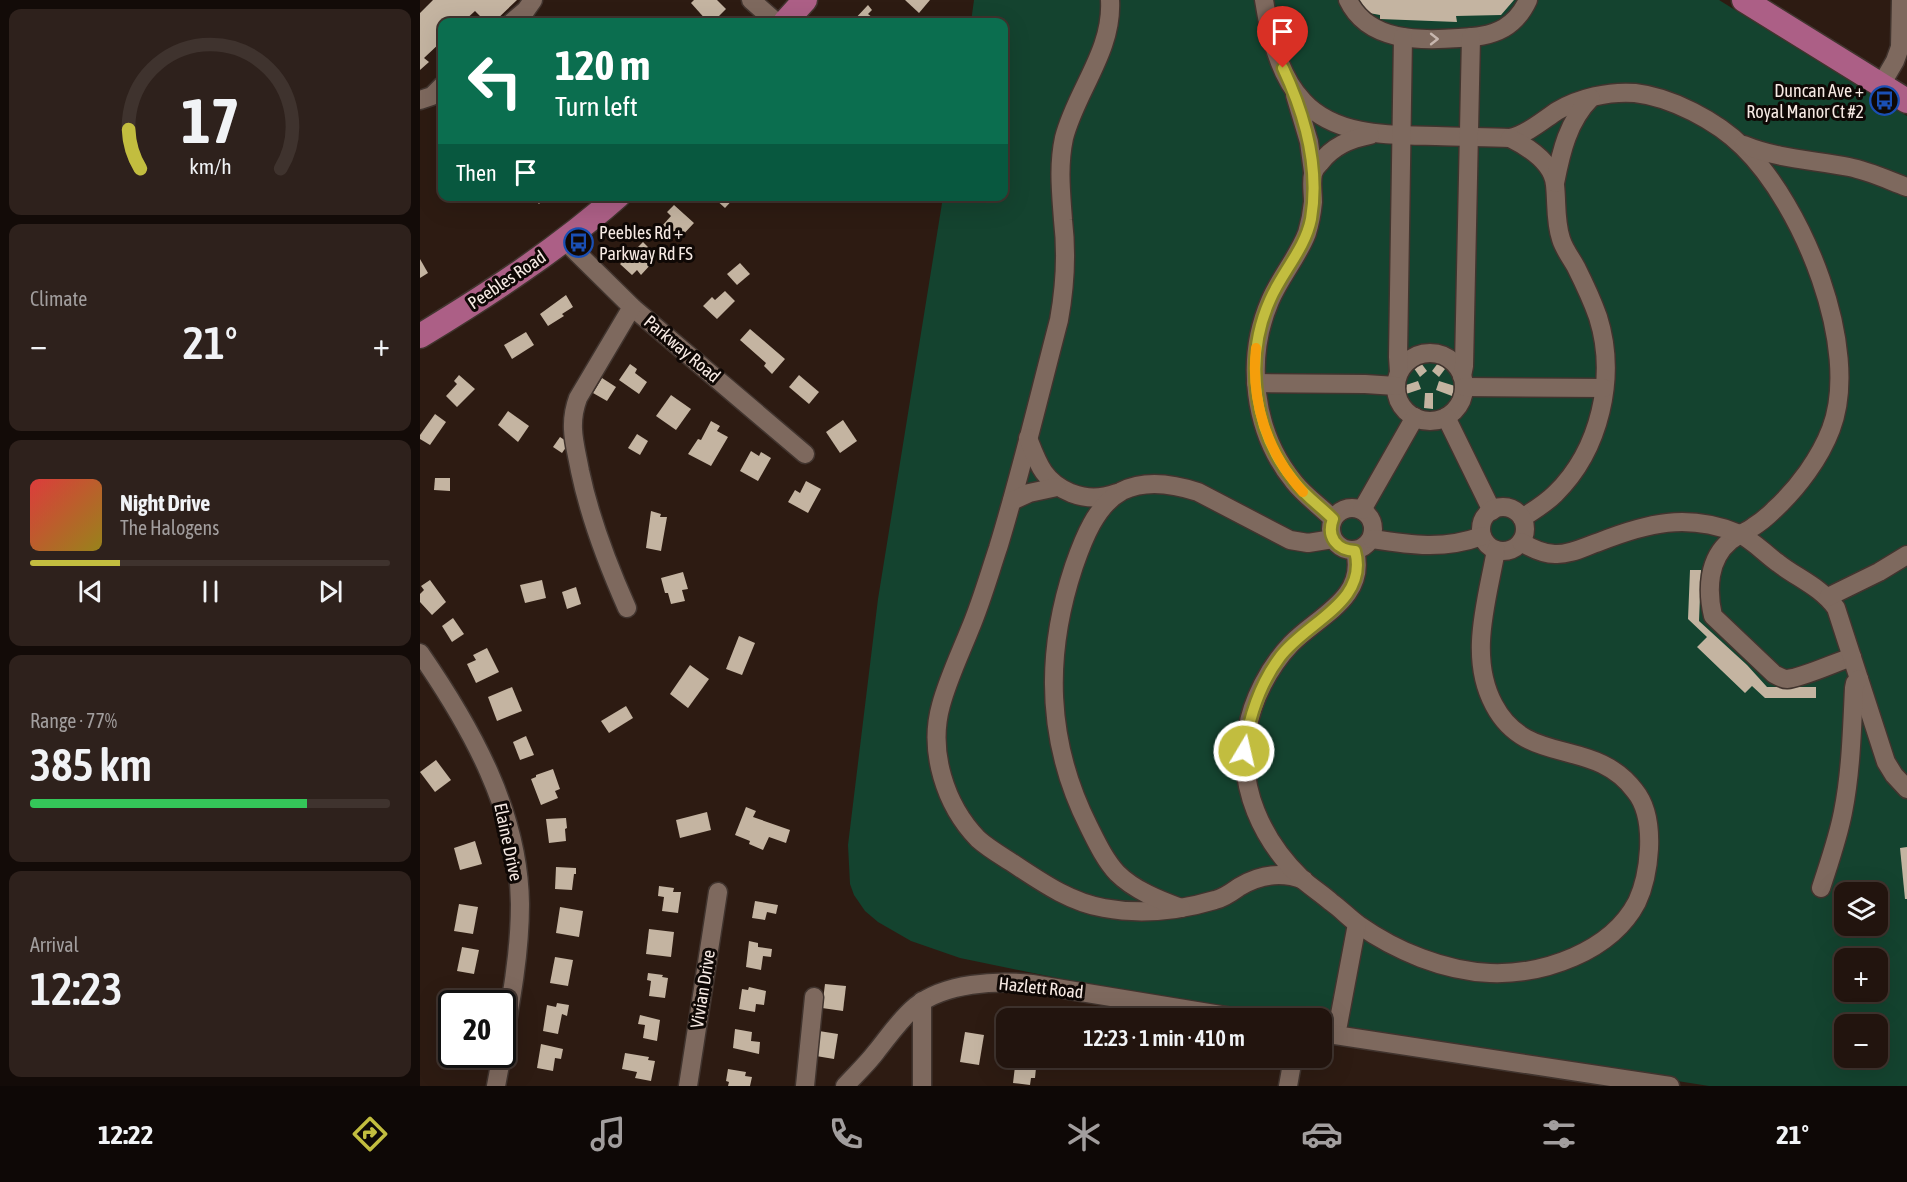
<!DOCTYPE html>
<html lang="en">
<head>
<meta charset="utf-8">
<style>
	:root { --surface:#22140e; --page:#2e211c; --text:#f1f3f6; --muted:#a29e9e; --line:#3f332e; --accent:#c2bd3f }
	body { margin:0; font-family:"Asap Condensed",sans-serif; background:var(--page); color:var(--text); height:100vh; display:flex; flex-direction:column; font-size:22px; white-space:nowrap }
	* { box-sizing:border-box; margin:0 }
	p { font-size:20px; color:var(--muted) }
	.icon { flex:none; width:33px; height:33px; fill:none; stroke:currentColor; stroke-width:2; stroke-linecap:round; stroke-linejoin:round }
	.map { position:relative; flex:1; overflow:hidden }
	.side { display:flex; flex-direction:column; gap:9px; padding:9px; background:#130b08; width:420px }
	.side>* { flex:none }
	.guide { position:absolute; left:18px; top:18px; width:570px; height:183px; border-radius:12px; box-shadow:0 6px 24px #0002,0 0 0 2px var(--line); background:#0b6e4f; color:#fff; overflow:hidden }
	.tools { position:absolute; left:1414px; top:882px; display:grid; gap:12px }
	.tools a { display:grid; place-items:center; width:54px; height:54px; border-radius:12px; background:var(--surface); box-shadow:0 6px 24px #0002,0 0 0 2px var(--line); font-size:30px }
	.speed { position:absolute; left:18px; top:990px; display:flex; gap:12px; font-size:30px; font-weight:700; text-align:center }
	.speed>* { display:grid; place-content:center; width:78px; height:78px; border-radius:50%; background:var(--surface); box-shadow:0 6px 24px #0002,0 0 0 2px var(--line); line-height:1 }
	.speed .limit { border:3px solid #111; border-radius:9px; background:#fff; color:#111 }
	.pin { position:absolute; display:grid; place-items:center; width:51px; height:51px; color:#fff; margin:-62px -26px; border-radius:50% 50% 50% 0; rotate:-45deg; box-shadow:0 0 6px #0007 }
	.pin .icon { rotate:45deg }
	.me { position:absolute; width:66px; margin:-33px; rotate:9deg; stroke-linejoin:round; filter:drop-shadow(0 0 4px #0008) }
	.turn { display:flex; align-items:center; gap:21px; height:126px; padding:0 18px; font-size:27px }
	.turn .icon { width:78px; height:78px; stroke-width:2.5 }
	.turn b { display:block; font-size:42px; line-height:51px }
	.then { display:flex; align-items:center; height:57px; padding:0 18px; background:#0003; gap:12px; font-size:22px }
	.big { font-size:45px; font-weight:600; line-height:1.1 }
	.side .card { flex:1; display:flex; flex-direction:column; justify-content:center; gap:9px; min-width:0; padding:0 21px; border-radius:12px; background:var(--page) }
	.side .dial { align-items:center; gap:0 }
	.dial svg { height:156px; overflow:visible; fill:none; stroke:var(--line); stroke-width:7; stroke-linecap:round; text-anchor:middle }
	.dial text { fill:var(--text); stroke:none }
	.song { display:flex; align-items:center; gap:18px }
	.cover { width:72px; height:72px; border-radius:9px; background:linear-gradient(135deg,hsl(0 70% 55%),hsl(50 70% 35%)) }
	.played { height:6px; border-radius:3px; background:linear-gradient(90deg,var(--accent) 25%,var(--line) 25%) }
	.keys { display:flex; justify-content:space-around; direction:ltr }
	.heat { display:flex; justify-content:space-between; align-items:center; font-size:33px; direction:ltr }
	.charge { height:9px; border-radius:4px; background:linear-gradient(90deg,#34c759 77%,var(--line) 0) }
	.trip { position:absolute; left:576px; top:1008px; width:336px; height:60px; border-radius:12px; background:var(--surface); box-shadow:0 6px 24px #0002,0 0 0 2px var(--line); font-weight:600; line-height:60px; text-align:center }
	.tabs { display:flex; height:96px; justify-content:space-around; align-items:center; background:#0e0806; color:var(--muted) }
	.tabs .icon { width:42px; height:42px }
	.tabs .current { color:var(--accent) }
	.tabs b { font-size:27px; color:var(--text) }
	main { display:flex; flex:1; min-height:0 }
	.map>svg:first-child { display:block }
	.green { fill:#14432f; fill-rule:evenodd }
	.building { fill:#c4b4a1 }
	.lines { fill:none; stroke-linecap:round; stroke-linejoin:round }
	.minor-casing { stroke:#41342e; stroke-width:21 }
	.major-casing { stroke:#41342e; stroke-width:27 }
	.minor { stroke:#7e695e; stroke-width:18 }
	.major { stroke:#ac5f86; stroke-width:24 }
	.oneway { stroke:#c7b6ae }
	.route-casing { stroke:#7e7b29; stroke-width:15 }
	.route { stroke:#c2bd3f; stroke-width:10 }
	.slow { stroke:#f59e0b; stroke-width:10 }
	.labels { text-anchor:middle; stroke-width:6; stroke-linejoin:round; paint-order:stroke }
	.poi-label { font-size:18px; fill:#f7eae4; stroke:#0f0805; text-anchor:end }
	.street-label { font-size:18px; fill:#f7eae4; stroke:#0f0805 }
</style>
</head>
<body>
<main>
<section class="side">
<div class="card dial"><svg viewBox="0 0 100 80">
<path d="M14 69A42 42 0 1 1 86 69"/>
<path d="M14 69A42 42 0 0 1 8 49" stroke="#c2bd3f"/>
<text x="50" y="56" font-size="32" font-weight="700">17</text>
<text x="50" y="72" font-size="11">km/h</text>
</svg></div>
<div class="card"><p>Climate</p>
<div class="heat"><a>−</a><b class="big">21°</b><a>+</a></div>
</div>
<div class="card">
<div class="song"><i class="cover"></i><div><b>Night Drive</b><p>The Halogens</p></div></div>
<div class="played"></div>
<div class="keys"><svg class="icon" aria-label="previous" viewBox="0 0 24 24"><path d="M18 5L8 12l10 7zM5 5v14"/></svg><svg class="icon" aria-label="pause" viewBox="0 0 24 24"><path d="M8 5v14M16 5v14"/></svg><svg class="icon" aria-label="next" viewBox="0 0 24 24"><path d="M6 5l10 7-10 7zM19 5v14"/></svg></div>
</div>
<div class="card"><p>Range · 77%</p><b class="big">385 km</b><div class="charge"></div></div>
<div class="card"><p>Arrival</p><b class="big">12:23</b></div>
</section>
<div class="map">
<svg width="1487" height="1086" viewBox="0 0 1487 1086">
	<rect width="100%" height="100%" fill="#2d1b12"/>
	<!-- green -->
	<path class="green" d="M554 0H1299L1487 116V1086H1289L902 1025V1018H863L647 980 540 958 491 941 458 922 445 911 434 895 430 884 428 845 458 599 523 197 584 196V22H551ZM1425 892H1458V926H1425ZM1425 958H1458V992H1425ZM1425 1024H1458V1058H1425Z"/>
	<!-- building -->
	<g class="building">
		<polygon points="13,0 97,0 74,22 66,22 55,11 43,22 22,22 22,41 4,58 9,62 0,70 0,13"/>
		<polygon points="274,0 297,0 306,9 293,22 288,22 271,3"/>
		<polygon points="485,0 510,0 499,13"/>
		<polygon points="939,0 1094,0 1081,15 1036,16 1037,22 960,19 960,15 949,13"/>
		<polygon points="448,5 452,10 448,14 458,22 432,22"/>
		<polygon points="111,196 126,196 119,204"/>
		<polygon points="295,196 316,196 305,208 294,198"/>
		<polygon points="254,205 274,223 258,240 242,226 251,216 247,212"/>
		<polygon points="223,242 235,254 230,260 232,263 221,275 217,270 212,275 200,264 207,257 210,259 218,252 215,250"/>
		<polygon points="0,259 8,273 0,278"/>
		<polygon points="320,263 330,274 317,285 307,274"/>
		<polygon points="305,291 315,301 297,319 283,306 292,297 295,300"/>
		<polygon points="146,295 153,307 142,314 144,316 128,326 120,314"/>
		<polygon points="330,329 365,359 352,374 344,366 346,363 320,340"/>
		<polygon points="106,332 114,345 92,359 84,345"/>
		<polygon points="998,359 1007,371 1000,377 991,364"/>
		<polygon points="1021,359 1028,365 1019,377 1012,371"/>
		<polygon points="210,364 217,369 215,373 227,382 219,394 199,380"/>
		<polygon points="39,375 55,389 37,407 26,396 37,384 34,381"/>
		<polygon points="379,375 399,392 389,404 369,387"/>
		<polygon points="182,378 196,387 187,401 173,393"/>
		<polygon points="998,381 1001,389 986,394 983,386"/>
		<polygon points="1019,381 1035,386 1032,396 1016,390"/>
		<polygon points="1005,393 1013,393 1013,409 1004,408"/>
		<polygon points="251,395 271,409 256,430 236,416"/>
		<polygon points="88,411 109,426 98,442 78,425"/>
		<polygon points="15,414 26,422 10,445 0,439 0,435"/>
		<polygon points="423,420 437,441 420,453 406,432"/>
		<polygon points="291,421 300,426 297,431 308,437 291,466 268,454 278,439 281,440"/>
		<polygon points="217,434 228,441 220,455 208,448"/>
		<polygon points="140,437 149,443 142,453 133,447"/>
		<polygon points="331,451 339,456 341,452 351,458 338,481 320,471"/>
		<polygon points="15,478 30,478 30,491 14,490"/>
		<polygon points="386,481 401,489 388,513 368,502 375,490 380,493"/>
		<polygon points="231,511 241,514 240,517 247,517 241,551 226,548"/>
		<polygon points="1270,570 1281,570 1279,621 1327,665 1347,687 1396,687 1396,698 1345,698 1332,686 1325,693 1277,647 1287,637 1268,619"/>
		<polygon points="263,572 268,589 262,590 265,601 251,604 248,593 245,593 241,578"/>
		<polygon points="10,580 26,602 12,615 0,602 0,594 4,590 1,586"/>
		<polygon points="122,580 126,598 105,603 100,585"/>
		<polygon points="156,587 161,604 147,609 142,592"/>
		<polygon points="33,618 44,634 32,642 22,626"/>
		<polygon points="319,636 335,643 322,675 306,669"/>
		<polygon points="67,648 79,672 56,683 47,664 56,660 53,655"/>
		<polygon points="270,665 289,679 268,708 250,694"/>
		<polygon points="92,687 102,711 77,721 68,697"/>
		<polygon points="206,706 213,718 189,733 181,721"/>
		<polygon points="106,736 114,755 100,760 93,742"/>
		<polygon points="16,760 31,780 15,792 0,772"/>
		<polygon points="133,769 140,789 135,791 138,798 121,805 111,779 116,777 116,775"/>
		<polygon points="326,807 336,811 333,817 370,830 366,843 349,837 343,850 329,844 330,841 315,835"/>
		<polygon points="287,812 291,830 260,838 256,820"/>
		<polygon points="146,818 147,828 145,829 146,841 129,843 126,819"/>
		<polygon points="55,841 62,864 40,870 34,848"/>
		<polygon points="1487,847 1487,899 1485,899 1480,848"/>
		<polygon points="136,867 156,868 156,874 154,874 152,890 135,889"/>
		<polygon points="239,886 254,888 253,892 261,892 258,913 242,911 244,897 238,896"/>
		<polygon points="335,901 358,905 356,914 347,912 345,920 332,918"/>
		<polygon points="39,904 58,907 53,934 34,931"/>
		<polygon points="140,907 163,911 159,937 136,933"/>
		<polygon points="229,929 254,932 251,957 226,954"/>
		<polygon points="329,941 338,943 338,947 352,949 351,957 343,956 341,970 326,967"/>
		<polygon points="42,947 59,950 54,974 37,971"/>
		<polygon points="135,957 153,960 148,986 130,983"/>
		<polygon points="228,973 243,975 242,977 248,978 245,998 229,996 231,981 227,980"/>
		<polygon points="405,984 426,986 423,1011 402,1008"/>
		<polygon points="329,987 346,991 344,1005 336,1004 335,1012 319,1009 322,989 328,990"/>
		<polygon points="34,990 53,994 52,1004 31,1004"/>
		<polygon points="137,1003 149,1005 147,1016 142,1014 138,1034 123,1031 127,1005 136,1007"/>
		<polygon points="220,1015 240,1020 237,1041 223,1038 225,1025 218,1024"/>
		<polygon points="315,1029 332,1032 331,1041 340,1042 339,1054 313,1048"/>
		<polygon points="399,1031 418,1034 414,1059 396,1056"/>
		<polygon points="26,1032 32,1033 32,1054 42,1054 41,1060 22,1057"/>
		<polygon points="545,1032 564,1035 559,1065 540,1062"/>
		<polygon points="585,1037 586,1037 586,1054 583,1054"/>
		<polygon points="121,1044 143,1049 141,1059 135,1058 133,1071 117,1068"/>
		<polygon points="205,1053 229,1057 228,1060 235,1061 231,1081 215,1078 217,1072 202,1069"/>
		<polygon points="596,1058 617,1058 615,1078 611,1078 610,1085 593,1083"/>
		<polygon points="308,1069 326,1072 325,1076 332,1077 330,1086 308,1086 309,1082 306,1081"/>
	</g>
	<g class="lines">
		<defs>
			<g id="minor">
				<polyline points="331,0 356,22"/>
				<path d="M690 0C693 51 656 91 644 138 638 166 641 192 643 220 647 254 645 287 639 320 619 396 601 473 578 548 569 575 561 603 550 629 540 654 528 679 521 705 508 751 525 805 558 839 568 848 580 855 591 862 620 881 649 902 684 908 722 915 758 911 795 900 804 898 812 892 819 887 839 875 861 871 884 880"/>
				<path d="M844 0C849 33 859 76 883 101 916 137 972 135 1016 136 1041 137 1065 137 1090 138 1107 134 1122 121 1137 111 1159 98 1189 91 1215 93 1251 97 1297 121 1323 147 1382 204 1442 348 1411 429 1400 458 1378 488 1354 510 1348 516 1341 522 1333 527 1326 532 1317 535 1310 541 1288 559 1287 590 1293 616L1354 674C1358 676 1362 679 1367 679 1382 678 1416 662 1432 657"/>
				<path d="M928 0C948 42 1000 41 1039 38 1055 37 1070 36 1084 28 1094 22 1103 11 1108 0"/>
				<polyline points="92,22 106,10 113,0"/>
				<polyline points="1461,85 1475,61 1480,47 1481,0"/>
				<polyline points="875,95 889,142 893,172"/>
				<polyline points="0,100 12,96 22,86"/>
				<path d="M1090 138C1108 147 1133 162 1135 185 1137 203 1135 221 1141 239 1144 249 1151 258 1156 267 1164 283 1172 300 1178 317 1197 377 1180 450 1135 494 1125 504 1113 511 1102 518"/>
				<path d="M1324 145C1358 159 1394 160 1429 167 1449 171 1468 180 1487 187"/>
				<path d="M1135 183C1141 152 1148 121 1171 98"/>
				<polyline points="144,240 212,307 385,454"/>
				<circle cx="1010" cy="387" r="34"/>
				<polyline points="979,372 978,357 983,37"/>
				<polyline points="1042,376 1044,366 1051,37"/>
				<polyline points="836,383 945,384 976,386"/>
				<polyline points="1044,387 1184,388"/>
				<polyline points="1026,417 1072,511"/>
				<path d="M608 438C618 464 624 482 651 493 667 499 680 499 697 493"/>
				<polyline points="592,501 609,493 637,487"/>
				<circle cx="1083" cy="529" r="22"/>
				<circle cx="932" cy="529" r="21"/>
				<polyline points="942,510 995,417"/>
				<path d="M913 519C900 506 885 496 874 482 833 432 825 359 850 301 860 277 878 257 887 233 890 223 892 212 893 202 893 193 891 183 893 174 894 170 897 166 900 163 913 146 930 139 950 135"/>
				<path d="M952 539C991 545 1024 550 1062 536"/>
				<path d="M1101 542C1111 548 1123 554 1135 554 1150 555 1166 546 1179 542 1227 523 1267 513 1317 533 1332 539 1345 554 1358 563 1377 578 1401 587 1416 608L1466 762 1474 775 1487 789"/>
				<path d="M935 551C947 598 898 616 871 644 849 667 832 700 827 731 817 787 842 840 882 879 891 887 902 894 911 902 921 909 929 918 939 925 976 951 1024 971 1070 973 1123 975 1191 952 1217 902 1225 885 1228 867 1229 849 1230 828 1228 807 1215 791 1174 736 1107 768 1074 705 1048 657 1067 601 1076 550"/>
				<polyline points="1408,597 1459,572 1487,555"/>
				<path d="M207 608C187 563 170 519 160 471 155 444 148 425 158 398L212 307"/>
				<path d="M0 653C51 727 99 812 100 904 100 953 91 1001 82 1049"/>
				<path d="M1401 888C1409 863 1418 838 1423 812 1431 772 1432 729 1434 688L1435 683 1439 679"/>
				<path d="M761 908C739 900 714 890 697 873 685 860 677 843 669 827 626 742 624 656 654 566 663 540 676 505 702 491 726 479 754 484 778 492L870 540 888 543 913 539"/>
				<polyline points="918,1025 937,924"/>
				<polyline points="902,1033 1250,1086"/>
				<polyline points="76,1086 82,1054"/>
				<polyline points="268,1086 298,892"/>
				<polyline points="385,1086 394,997"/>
				<path d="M425 1086C435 1075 447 1064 456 1052 469 1036 480 1019 496 1006 525 983 576 980 612 984L819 1018"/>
				<polyline points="502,1086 502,1001"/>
				<polyline points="868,1086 873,1058"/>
			</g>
			<g id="major">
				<polyline points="1324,0 1487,101"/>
				<polyline points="365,22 385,0"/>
				<path d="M0 336C69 294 137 250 198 196"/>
			</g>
		</defs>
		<!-- minor casing -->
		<use href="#minor" class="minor-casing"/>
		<!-- major casing -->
		<use href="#major" class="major-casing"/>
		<!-- minor -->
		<use href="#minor" class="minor"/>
		<!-- major -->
		<use href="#major" class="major"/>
	</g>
	<!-- one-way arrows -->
	<defs><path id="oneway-chevron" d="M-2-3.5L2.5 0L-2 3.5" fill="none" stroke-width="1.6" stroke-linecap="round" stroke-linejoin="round" transform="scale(1.5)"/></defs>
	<use class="oneway" href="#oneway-chevron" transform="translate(1014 39)"/>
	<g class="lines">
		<defs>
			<path id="route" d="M824 751C829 717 839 685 860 657 886 622 949 602 935 551 917 550 906 537 913 519 900 506 885 496 874 481 833 432 824 358 850 300 862 272 885 249 891 219 900 167 885 115 863 68"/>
		</defs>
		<!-- route casing -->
		<use href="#route" class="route-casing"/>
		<!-- route -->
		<use href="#route" class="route"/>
		<!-- slow -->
		<path class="slow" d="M836 348C830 401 848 454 883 492"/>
	</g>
	<!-- icons -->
	<defs>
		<symbol id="bus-ring" viewBox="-11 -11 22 22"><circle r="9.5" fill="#0f0805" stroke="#1a4fb4" stroke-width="1.5"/><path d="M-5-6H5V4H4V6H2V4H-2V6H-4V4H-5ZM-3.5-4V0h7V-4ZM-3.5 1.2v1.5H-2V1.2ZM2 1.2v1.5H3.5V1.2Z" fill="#1a4fb4"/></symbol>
	</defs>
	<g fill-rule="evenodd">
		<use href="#bus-ring" x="1448" y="84" width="33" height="33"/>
		<use href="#bus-ring" x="142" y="226" width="33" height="33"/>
	</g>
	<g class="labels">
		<!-- poi labels -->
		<g class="poi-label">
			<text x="1444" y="97">Duncan Ave +<tspan x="1444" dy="21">Royal Manor Ct #2</tspan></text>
			<text x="179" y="239" text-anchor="start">Peebles Rd +<tspan x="179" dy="21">Parkway Rd FS</tspan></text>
		</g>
		<!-- street labels -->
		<g class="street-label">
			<text transform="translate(87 280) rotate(-34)" y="6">Peebles Road</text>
			<text transform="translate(262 349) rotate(40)" y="6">Parkway Road</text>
			<text transform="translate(88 842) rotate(78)" y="6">Elaine Drive</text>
			<text transform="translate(621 988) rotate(6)" y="6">Hazlett Road</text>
			<text transform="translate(283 989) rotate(-81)" y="6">Vivian Drive</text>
		</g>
	</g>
</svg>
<div class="tools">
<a><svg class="icon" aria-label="layers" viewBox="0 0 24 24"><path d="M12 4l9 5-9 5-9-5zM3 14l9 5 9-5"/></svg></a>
<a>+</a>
<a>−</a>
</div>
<div class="speed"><div class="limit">20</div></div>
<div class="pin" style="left:863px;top:68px;background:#d93025"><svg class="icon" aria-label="arrive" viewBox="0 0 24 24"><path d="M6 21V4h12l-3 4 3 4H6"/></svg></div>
<svg class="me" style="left:824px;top:751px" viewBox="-20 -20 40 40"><circle r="17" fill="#c2bd3f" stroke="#fff" stroke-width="3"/><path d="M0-11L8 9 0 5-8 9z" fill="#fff"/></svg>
<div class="trip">12:23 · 1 min · 410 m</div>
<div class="guide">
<div class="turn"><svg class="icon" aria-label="left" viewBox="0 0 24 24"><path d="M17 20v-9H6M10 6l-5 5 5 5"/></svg><div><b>120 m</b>Turn left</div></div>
<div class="then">Then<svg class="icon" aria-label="arrive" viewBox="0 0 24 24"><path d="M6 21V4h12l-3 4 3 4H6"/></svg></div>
</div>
</div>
</main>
<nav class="tabs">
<b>12:22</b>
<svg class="icon current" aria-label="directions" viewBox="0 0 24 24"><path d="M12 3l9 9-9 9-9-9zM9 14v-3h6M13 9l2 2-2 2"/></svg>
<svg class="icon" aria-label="music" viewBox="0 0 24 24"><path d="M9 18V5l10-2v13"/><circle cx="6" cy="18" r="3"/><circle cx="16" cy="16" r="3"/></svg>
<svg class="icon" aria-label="phone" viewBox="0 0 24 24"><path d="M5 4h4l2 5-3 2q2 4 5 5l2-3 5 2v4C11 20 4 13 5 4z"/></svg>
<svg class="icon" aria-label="climate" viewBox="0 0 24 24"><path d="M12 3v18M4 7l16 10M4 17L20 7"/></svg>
<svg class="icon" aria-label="car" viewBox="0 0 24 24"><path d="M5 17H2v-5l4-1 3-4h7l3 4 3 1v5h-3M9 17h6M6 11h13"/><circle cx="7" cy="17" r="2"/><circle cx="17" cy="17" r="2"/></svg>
<svg class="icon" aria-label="filters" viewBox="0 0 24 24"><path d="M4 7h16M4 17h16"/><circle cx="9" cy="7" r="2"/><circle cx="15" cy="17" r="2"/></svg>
<b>21°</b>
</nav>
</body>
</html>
